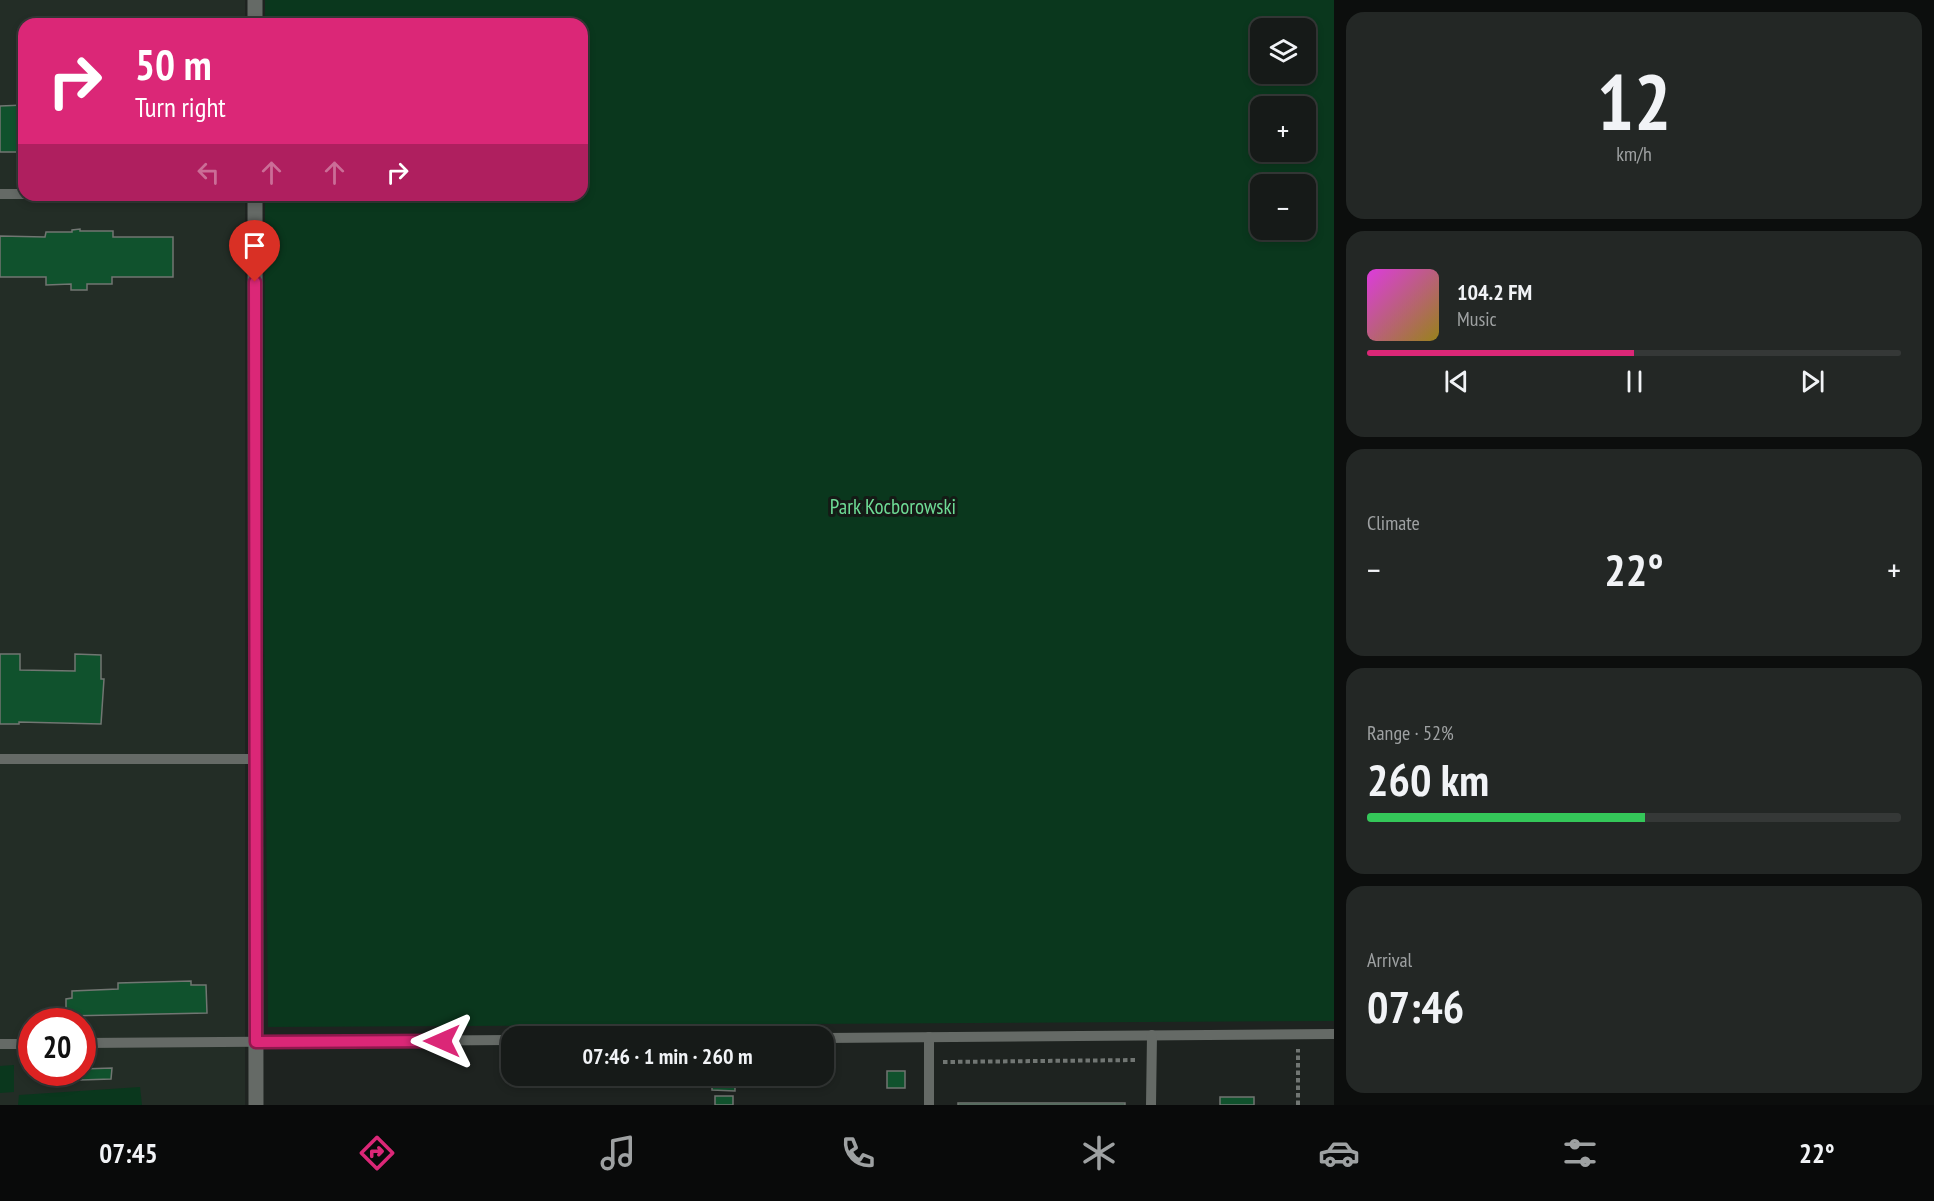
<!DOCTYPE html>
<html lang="en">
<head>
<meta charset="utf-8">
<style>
	:root { --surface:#161a18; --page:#232725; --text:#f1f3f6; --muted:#9ea1a2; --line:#353837; --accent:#db2777 }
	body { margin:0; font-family:"PT Sans Narrow",sans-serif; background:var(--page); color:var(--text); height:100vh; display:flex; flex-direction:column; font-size:22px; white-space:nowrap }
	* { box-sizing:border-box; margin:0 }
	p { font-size:20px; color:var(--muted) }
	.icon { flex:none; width:33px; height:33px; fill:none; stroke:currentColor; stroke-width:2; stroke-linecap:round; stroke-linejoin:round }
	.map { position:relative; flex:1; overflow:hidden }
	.sheet { display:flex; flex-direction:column; gap:12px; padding:12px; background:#0c0e0d; width:600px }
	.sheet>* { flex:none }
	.hud { position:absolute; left:18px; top:18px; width:570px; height:183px; border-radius:18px; box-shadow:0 3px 9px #0003,0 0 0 2px var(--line); background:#db2777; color:#fff; overflow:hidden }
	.fabs { position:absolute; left:1250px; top:18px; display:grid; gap:12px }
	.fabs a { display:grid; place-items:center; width:66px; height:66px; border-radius:12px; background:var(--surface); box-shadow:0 3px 9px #0003,0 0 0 2px var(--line); font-size:30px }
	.speed { position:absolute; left:18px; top:1008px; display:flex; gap:12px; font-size:30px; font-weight:700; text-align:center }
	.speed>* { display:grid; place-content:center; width:78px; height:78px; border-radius:50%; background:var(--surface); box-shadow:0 3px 9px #0003,0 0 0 2px var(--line); line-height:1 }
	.speed .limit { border:9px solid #d22; background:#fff; color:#111 }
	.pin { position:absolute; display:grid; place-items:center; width:51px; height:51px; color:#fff; margin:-62px -26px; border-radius:50% 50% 50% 0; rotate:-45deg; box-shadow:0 0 6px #0007 }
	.pin .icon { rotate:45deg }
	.me { position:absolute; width:66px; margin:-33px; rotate:270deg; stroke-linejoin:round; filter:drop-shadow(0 0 4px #0008) }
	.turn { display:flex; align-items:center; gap:21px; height:126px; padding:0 18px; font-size:27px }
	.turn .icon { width:78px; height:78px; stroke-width:2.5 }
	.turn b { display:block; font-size:42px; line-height:51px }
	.lanes { display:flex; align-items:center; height:57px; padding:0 18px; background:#0003; justify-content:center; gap:30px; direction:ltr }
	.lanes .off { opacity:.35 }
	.big { font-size:45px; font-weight:700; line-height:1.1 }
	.sheet .tile { flex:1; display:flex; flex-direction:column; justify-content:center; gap:9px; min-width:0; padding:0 21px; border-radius:18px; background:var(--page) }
	.sheet .dial { align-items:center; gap:0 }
	.dial b { font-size:78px; line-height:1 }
	.song { display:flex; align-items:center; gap:18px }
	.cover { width:72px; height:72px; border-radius:9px; background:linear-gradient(135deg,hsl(300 70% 55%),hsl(50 70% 35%)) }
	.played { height:6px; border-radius:3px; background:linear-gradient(90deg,var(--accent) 50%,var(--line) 50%) }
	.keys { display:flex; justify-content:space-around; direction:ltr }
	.heat { display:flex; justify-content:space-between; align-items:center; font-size:33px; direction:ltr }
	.charge { height:9px; border-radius:4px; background:linear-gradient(90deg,#34c759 52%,var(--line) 0) }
	.trip { position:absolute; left:501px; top:1026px; width:333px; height:60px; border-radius:18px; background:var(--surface); box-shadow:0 3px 9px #0003,0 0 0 2px var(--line); font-weight:700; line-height:60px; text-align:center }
	.tab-bar { display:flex; height:96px; justify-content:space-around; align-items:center; background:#090a0a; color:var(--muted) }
	.tab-bar .icon { width:42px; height:42px }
	.tab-bar .current { color:var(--accent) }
	.tab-bar b { font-size:27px; color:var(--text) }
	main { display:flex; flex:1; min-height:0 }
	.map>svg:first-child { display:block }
	.built { fill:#232d26; fill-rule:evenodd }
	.green { fill:#0a371d; fill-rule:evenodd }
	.building { fill:#10522d; stroke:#717672; stroke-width:1.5 }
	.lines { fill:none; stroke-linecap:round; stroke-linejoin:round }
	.path { stroke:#717673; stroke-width:4; stroke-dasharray:4.5 3; stroke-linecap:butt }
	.lane { stroke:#656a66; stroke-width:10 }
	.street { stroke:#656a66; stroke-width:15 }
	.route-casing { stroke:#8e194d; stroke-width:15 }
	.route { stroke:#db2777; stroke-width:10 }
	.labels { text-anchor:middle; stroke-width:6; stroke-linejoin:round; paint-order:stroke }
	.park-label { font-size:21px; fill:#6edb95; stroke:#151a16 }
</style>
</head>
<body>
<main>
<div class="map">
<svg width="1334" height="1105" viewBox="0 0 1334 1105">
	<rect width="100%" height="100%" fill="#1e2320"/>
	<!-- built -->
	<path class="built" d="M0 0H245V24H24V195H245V1105H0ZM32 1022H82V1072H32Z"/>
	<!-- green -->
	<g class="green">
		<path d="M265 0H1334V1021L268 1027 264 608 265 195H582V24H265ZM1260 28H1305V74H1260ZM1305 106V152H1260V106ZM1305 184V230H1260V184Z"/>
		<polygon points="14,1065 14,1092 0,1093 0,1066"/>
		<polygon points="140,1087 142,1105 18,1105 19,1095"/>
	</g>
	<!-- building -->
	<g class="building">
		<polygon points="24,105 24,152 0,152 0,106"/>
		<polygon points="80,229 80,231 113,231 113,237 173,237 173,277 112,277 112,284 87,284 87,290 71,290 71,284 46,285 46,277 0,277 0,236 45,237 46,232 72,232 72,230"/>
		<polygon points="0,654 20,654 20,670 75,671 75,654 101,655 101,679 104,679 101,724 19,722 19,724 0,724"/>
		<polygon points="191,981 191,985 206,985 207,1013 66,1016 66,999 72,998 72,991 118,989 118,983"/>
		<polygon points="112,1068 111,1079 49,1081 49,1072 82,1072 82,1069"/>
		<rect x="887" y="1071" width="18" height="17"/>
		<polygon points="712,1076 735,1076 735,1091 712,1090"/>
		<rect x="715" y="1096" width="18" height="9"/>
		<rect x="1220" y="1097" width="34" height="8"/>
		<rect x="958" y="1103" width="167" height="2"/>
	</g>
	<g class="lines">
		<!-- path -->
		<g class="path">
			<polyline points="943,1062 1137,1060"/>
			<polyline points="1298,1105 1298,1049"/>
		</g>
		<!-- lane -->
		<g class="lane">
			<polyline points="0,194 24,194"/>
			<polyline points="0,759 255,759"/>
			<polyline points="929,1037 929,1105"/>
			<polyline points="824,1038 1334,1034"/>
			<polyline points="82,1043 512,1040"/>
			<polyline points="0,1044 32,1044"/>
			<polyline points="1151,1105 1152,1035"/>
		</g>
		<!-- street -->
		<g class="street">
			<polyline points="255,24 255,0"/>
			<polyline points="255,195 256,1105"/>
		</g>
	</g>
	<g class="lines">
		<defs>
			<polyline id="route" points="255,282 256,1042 442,1041"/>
		</defs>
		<!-- route casing -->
		<use href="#route" class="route-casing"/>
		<!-- route -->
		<use href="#route" class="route"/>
	</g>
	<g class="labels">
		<!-- park labels -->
		<g class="park-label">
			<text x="893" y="514">Park Kocborowski</text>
		</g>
	</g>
</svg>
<div class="fabs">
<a><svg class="icon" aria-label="layers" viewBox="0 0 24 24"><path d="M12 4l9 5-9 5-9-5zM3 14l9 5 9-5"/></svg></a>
<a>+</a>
<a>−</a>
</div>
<div class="speed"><div class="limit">20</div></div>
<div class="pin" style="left:255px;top:282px;background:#d93025"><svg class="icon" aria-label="arrive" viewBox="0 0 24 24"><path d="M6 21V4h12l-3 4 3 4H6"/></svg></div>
<svg class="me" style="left:442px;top:1041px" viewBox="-20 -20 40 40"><path d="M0-17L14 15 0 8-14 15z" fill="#db2777" stroke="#fff" stroke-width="4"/></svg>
<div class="trip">07:46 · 1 min · 260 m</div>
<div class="hud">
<div class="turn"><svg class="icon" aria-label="right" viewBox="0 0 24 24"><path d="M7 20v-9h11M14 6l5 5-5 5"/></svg><div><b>50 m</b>Turn right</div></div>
<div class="lanes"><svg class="icon off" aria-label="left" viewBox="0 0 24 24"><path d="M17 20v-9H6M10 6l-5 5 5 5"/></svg><svg class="icon off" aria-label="ahead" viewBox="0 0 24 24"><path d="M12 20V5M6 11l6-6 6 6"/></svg><svg class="icon off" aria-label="ahead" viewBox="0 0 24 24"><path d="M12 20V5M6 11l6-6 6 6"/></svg><svg class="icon" aria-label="right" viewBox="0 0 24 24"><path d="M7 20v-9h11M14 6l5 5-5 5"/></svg></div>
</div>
</div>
<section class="sheet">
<div class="tile dial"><b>12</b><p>km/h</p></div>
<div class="tile">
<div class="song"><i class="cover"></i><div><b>104.2 FM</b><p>Music</p></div></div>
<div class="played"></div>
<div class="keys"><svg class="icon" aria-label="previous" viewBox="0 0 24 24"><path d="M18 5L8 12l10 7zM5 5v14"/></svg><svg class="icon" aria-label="pause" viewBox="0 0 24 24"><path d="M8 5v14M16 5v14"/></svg><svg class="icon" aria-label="next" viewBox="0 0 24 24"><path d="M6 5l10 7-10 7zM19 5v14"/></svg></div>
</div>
<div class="tile"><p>Climate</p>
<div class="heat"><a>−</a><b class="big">22°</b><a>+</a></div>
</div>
<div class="tile"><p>Range · 52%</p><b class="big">260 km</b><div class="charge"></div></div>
<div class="tile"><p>Arrival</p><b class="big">07:46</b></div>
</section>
</main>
<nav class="tab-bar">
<b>07:45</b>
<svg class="icon current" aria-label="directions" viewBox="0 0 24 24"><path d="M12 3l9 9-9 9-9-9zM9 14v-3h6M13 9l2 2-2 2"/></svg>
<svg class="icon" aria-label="music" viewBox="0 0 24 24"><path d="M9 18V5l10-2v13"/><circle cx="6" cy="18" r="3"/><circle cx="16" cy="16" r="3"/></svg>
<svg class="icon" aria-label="phone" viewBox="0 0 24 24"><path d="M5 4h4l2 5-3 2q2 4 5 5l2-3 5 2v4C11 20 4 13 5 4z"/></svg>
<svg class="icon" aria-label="climate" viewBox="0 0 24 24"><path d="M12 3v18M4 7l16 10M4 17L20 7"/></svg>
<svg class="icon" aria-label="car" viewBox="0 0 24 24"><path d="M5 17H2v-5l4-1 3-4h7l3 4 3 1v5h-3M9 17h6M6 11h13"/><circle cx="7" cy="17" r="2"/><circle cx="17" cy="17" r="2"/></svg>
<svg class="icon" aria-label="filters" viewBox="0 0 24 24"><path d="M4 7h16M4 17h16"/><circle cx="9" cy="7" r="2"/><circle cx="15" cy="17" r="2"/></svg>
<b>22°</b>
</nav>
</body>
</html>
